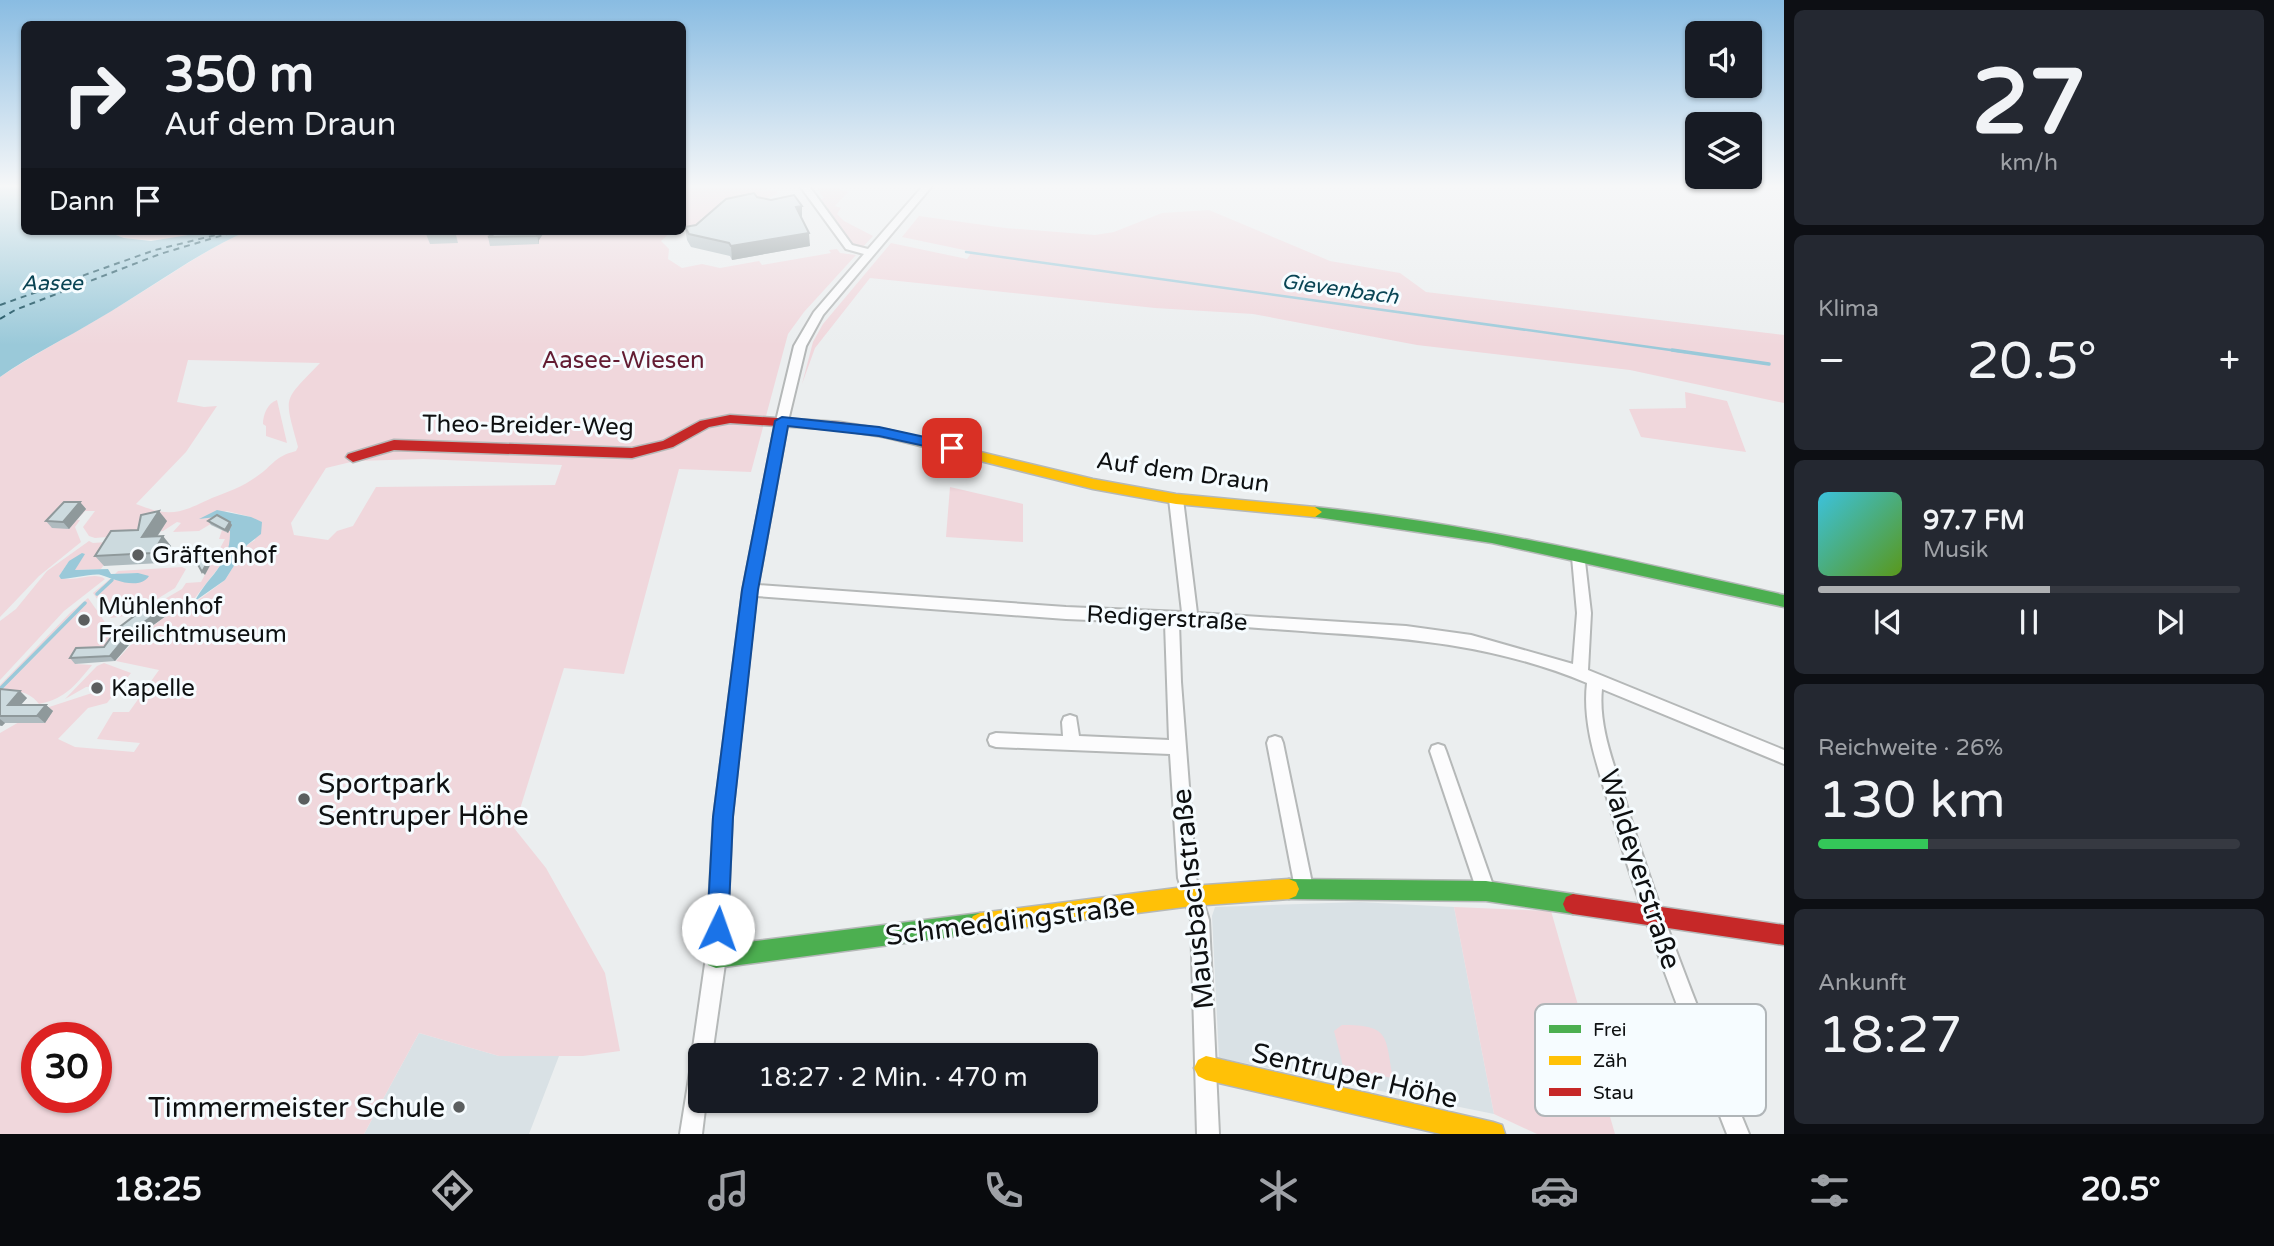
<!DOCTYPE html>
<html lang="de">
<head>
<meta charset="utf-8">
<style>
	:root { --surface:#171b24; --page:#242831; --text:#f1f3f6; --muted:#9ea1a6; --line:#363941; --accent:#aeb0b2 }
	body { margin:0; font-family:"Varela Round",sans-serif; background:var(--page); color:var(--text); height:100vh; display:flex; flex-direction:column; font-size:26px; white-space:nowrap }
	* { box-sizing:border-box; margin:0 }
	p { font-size:23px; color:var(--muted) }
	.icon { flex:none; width:38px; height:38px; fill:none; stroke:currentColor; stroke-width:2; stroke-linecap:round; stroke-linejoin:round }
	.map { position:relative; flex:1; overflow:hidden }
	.panel { display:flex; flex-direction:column; gap:10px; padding:10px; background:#0d0f14; width:490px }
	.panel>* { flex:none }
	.banner { position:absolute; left:21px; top:21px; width:665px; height:214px; border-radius:10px; box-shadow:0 2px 5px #0004; background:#171b24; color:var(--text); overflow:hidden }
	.controls { position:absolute; left:1685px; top:21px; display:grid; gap:14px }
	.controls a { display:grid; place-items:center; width:77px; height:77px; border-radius:10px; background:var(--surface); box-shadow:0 2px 5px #0004; font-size:35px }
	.speed { position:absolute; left:21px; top:1022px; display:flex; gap:14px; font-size:35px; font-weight:700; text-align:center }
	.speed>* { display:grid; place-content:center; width:91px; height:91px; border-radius:50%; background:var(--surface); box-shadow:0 2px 5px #0004; line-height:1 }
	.speed .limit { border:10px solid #d22; background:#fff; color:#111 }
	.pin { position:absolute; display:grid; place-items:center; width:60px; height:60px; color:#fff; margin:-30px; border-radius:14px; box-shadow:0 4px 10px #0006 }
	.me { position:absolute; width:77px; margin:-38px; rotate:3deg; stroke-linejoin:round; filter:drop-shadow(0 0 5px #0008) }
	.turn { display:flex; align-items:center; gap:24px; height:147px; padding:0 28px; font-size:32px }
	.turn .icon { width:91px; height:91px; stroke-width:2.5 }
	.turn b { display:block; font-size:49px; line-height:60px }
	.then { display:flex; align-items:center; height:66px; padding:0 28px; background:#0003; gap:14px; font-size:26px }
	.big { font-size:52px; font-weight:600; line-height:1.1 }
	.panel .card { flex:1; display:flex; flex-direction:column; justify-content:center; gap:10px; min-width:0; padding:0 24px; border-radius:10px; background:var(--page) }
	.panel .dial { align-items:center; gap:0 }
	.dial b { font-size:91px; line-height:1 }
	.song { display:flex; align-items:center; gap:21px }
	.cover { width:84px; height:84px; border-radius:10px; background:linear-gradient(135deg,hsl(190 70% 55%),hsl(90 70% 35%)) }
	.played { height:7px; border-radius:4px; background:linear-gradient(90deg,var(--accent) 55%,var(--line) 55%) }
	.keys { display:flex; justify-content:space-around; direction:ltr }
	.heat { display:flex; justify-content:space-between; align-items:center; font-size:38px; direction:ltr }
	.charge { height:10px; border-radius:5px; background:linear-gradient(90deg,#34c759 26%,var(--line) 0) }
	.trip { position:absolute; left:688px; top:1043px; width:410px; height:70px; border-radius:10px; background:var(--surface); box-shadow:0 2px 5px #0004; font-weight:600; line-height:70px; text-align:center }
	.dock { display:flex; height:112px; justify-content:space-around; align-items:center; background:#090b0e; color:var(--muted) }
	.dock .icon { width:49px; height:49px }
	.dock .active { color:var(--accent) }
	.dock b { font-size:32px; color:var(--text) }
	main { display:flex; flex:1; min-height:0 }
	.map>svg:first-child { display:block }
	.built { fill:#d9e1e5 }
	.green { fill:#f0d7dc; fill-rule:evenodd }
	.water { fill:#9ac9d9 }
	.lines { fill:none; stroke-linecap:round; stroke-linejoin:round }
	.stream-far1 { stroke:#9ac9d9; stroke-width:2.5 }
	.stream { stroke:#9ac9d9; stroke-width:3.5 }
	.ferry { stroke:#094454; stroke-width:2; stroke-dasharray:6 5; stroke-linecap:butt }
	.street-casing { stroke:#b5b8b8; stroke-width:4 }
	.fast-casing { stroke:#b5b8b8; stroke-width:3 }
	.slow-casing { stroke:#b5b8b8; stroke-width:3 }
	.jam-casing { stroke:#b5b8b8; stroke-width:3 }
	.street { fill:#fcfcfd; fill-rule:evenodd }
	.fast { fill:#4caf50; fill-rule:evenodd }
	.slow { fill:#ffc107; fill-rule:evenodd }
	.jam { fill:#c62828; fill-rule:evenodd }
	.wall { fill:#afbbbf }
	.shaded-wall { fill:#8f999b }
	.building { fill:#ccdade; stroke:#8f999b; stroke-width:2 }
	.route { fill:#1a73e8; stroke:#114b97; stroke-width:2 }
	.poi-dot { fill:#5b5e5f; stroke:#f6fcff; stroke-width:2.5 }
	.labels { text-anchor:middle; stroke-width:6; stroke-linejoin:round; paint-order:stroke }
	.far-water-label { font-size:21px; font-style:italic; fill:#094454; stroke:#f6fcff }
	.park-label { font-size:24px; fill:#631c32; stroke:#f6fcff }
	.street-label { font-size:24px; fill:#0e1011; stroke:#f6fcff }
	.poi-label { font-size:24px; fill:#0e1011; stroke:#f6fcff; text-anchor:start }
	.near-poi-label { font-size:28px; fill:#0e1011; stroke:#f6fcff; text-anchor:start }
	.near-street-label { font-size:28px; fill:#0e1011; stroke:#f6fcff }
	.key { fill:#f6fcff; stroke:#b0b5b8; stroke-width:2 }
	.key-label { font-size:19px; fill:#0e1011 }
</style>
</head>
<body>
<main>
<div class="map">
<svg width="1784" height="1134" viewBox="0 0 1784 1134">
	<rect width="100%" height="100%" fill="#ebeeef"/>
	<!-- built -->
	<g class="built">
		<polygon points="1359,902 1454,907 1494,1114 1219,1058 1212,916 1215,907"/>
		<polygon points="419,1033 499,1056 559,1056 529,1134 364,1134"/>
	</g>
	<!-- green -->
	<g class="green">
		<polygon points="682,186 764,186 766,190 776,190 778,194 763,199 747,194 723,199 712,216 701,218 704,223 683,228"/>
		<path d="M815 186C827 186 838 188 848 192L835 206 841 208 837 214 844 221 873 236 861 249 854 247 820 200 824 198Z"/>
		<polygon points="1209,210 1330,261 1400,273 1426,292 1784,335 1784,403 1630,370 1417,345 1253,314 1155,308 870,278 815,348 802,384 813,342 823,324 891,243 967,259 970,255 969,251 902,237 919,216 1005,228 1095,235 1114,232 1162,213"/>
		<path d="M105 231H213C177 238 140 247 105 231Z"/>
		<path d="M247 231H672L661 241 669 249 668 259 682 268 702 264 720 268 759 261 762 265 831 253 829 250 837 249 840 253 856 255 804 312 788 334 751 472 679 469 624 674 564 668 514 828 546 868 605 973 620 1051 583 1056H499L419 1033 364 1134H0V733L40 710 92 693 95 686 86 687 65 699 97 666 104 663 131 673 107 703 88 708 58 739 75 747 134 752 140 743 97 739 113 712H129L159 670 116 661 136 639 170 613 165 610 163 600 182 589 186 583 201 582 214 558H206L213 550H219L225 539H219L222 530 230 531V547L227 557 194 599 197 601 225 580 247 545 255 540 251 517 227 511 202 519 212 517 219 519 199 531 173 532 181 523 177 522 163 531 147 533 161 530 163 523 143 534 95 538 89 536 83 527 95 511H85L77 520H80L75 527 81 542 39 576 0 617V377C41 350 84 328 126 302 166 278 204 250 247 231ZM188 360 320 363C282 403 284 394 298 447L296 451C273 457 274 465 256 477 242 487 228 492 212 498 180 513 171 518 136 504L186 452 217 406 204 407 177 402ZM423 459 562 465 555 485 376 487 353 526 337 531 328 540 294 535 291 523 326 468 355 461ZM37 1038H96V1097H37Z"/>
		<polygon points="1685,392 1727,401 1746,452 1641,437 1629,409 1686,408"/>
		<path d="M277 400 287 443 266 436V426L263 424C263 414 268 403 277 400Z"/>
		<polygon points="950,487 1023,504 1023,542 946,537"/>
		<path d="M89 541 93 543 120 541 101 569 75 570 69 561 59 576C72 585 93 570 105 579L64 611 0 680V621L16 609 47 571Z"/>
		<polygon points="182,567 186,569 175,588 131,615 111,618 93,593 110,579 138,583 138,573 115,574 118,571"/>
		<path d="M88 598C114 634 123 641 76 664L92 665C75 685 67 698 39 704 29 691 14 688 0 696V685L70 613Z"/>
		<polygon points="1454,907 1551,911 1615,1134 1537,1134 1494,1114"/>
		<path d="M1342 1025C1390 1025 1385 1035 1393 1078L1344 1070 1334 1031Z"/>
	</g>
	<!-- water -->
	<g class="water">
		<path d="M0 186H24V231H105L124 238 151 241 213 231H247C195 254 148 290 98 319 65 339 31 355 0 377Z"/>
		<path d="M217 510 251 517 262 522 261 534 247 545 225 580 195 601C208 575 231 565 230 531L225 530 216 517 199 519Z"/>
		<path d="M82 553 85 554 75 570 108 569 111 574 138 573 149 576C139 591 113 579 101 575 93 573 71 579 61 579L59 576 69 561Z"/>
	</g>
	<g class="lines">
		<!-- stream-far1 -->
		<polyline class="stream-far1" points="966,252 1685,352"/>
		<!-- stream -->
		<g class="stream">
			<polyline points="1672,350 1769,364"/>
			<polyline points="97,594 112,580"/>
			<polyline points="0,689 85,603"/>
		</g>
		<!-- ferry -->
		<g class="ferry">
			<polyline points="0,305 155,250 232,231"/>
			<polyline points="0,319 15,310 160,254 237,231"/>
		</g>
		<defs>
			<g id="street">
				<path d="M800 186H809L852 245 868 249 923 186H932L823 315 806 346 788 421 758 585 1066 607 1182 612 1169 499 1176 495 1183 499 1197 613 1406 626 1471 635 1573 664 1577 613 1572 557 1579 552 1584 553 1591 613 1588 670 1784 750V764L1602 689C1598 727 1615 767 1626 803 1660 916 1704 1025 1749 1134H1727C1685 1026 1642 919 1610 808 1598 767 1582 725 1587 683 1496 645 1410 638 1314 632 1269 629 1224 625 1179 623L1181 682 1196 878 1209 920 1219 1134H1197L1191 920 1178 878 1170 754 996 747 990 745 988 740 990 735 996 733 1063 736 1062 722 1064 717 1070 715 1076 717 1079 736 1169 740 1165 623 1066 619 756 596 732 817 726 957 712 1055H700V1101H706L702 1134H680L690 1072 693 1065 697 1063 692 1055 706 957 714 817 743 590 776 421 794 346 814 312 864 254 846 249Z"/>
				<polygon points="1275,736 1281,738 1283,743 1313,888 1310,894 1304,897 1298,894 1295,888 1267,743 1269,738"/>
				<polygon points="1438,744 1444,746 1446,751 1495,891 1492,897 1486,900 1480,897 1477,891 1430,751 1432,746"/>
			</g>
			<g id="fast">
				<path d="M1315 507C1474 524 1628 560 1784 595V607L1492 543 1310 516 1308 512 1310 508Z"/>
				<polygon points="1289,879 1486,881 1573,894 1580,897 1583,904 1580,911 1573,914 1486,901 1289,899 1282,896 1279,889 1282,882"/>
				<polygon points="980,913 987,916 991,923 987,930 980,933 716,968 708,965 705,957 708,949 716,946"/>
			</g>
			<g id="slow">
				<polygon points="889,430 1093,479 1176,494 1315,507 1322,512 1315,517 1176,504 1093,489 884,437 882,434 884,431"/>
				<polygon points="1289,879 1296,882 1299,889 1296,896 1289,899 1192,906 980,933 973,930 969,923 973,916 980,913 1192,886"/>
				<polygon points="1206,1056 1493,1122 1502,1125 1505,1134 1441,1134 1206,1080 1198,1076 1194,1068 1198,1060"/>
			</g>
			<g id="jam">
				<polygon points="730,415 840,422 889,430 896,434 889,438 840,430 730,423 709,427 673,447 632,458 394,450 353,462 346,457 348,454 394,440 632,448 663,441 700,421"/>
				<polygon points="1573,894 1784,925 1784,945 1573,914 1566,911 1563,904 1566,897"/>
			</g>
		</defs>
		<!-- street casing -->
		<use href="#street" class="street-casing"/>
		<!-- fast casing -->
		<use href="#fast" class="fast-casing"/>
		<!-- slow casing -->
		<use href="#slow" class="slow-casing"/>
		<!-- jam casing -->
		<use href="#jam" class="jam-casing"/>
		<!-- street -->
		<use href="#street" class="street"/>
		<!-- fast -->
		<use href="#fast" class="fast"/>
		<!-- slow -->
		<use href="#slow" class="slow"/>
		<!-- jam -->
		<use href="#jam" class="jam"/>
	</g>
	<!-- wall -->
	<g class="wall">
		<polygon points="757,197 771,200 802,218 810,246 732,260 730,256 691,247 687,240 685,227 696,225"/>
		<polygon points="455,231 458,243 430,244 426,234"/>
		<polygon points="545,231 539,240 539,244 490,246 488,237"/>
		<polygon points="80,502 86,509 69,529 52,528 46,521"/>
		<polygon points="167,521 157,537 171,546 161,563 104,566 95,556 138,530"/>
		<polygon points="208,521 230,522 232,525 228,533 211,525"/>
		<polygon points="170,613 134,639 115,661 75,664 70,658 104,647"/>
		<polygon points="0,689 27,698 21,705 46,705 53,711 45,723 5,723 2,726 0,726"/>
	</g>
	<!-- shaded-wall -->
	<g class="shaded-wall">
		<polygon points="802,206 802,218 797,220 796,207"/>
		<polygon points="536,231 545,231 539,240 539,244"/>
		<polygon points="809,233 810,246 732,260 731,246"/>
		<polygon points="80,502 86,509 69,529 63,522"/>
		<polygon points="159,511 167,521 150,547 142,537"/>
		<polygon points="230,522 232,525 228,533 225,530"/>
		<polygon points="163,536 171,546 161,563 153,553"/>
		<polygon points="212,554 214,558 205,575 202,572"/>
		<polygon points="165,607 170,613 134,639 115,661 110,656 129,633"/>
		<polygon points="20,691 27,698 15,711 8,705"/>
		<polygon points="46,705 53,711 45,723 37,716"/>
		<polygon points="0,719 5,723 2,726 0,725"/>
	</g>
	<!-- building -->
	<g class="building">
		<polygon points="754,193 757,197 771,200 794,195 802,206 796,207 809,233 731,246 729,243 689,234 685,227 696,225 726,199"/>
		<polygon points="426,231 454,231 455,234 426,234"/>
		<polygon points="500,231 536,231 537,236 488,237"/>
		<polygon points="64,502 80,502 63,522 46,521"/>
		<polygon points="159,511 142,537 163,536 153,553 95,556 111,531 138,530 141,515"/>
		<polygon points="217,515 230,522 225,530 208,521"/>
		<polygon points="212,554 202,572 195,559 197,555"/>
		<polygon points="154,601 165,607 129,633 110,656 70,658 76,648 104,647 117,629"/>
		<polygon points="0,689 20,691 8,705 46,705 37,716 0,716"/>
	</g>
	<!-- sky -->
	<linearGradient id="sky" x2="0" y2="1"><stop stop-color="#89bce2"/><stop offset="0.54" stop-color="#f6f7f8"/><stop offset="1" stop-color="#f6f7f8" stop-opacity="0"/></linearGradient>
	<rect width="1784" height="345" fill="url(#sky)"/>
	<!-- route -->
	<polygon class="route" points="782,417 879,427 952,443 959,448 952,452 879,436 788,426 758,590 733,817 728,929 725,936 718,939 710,936 707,929 713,817 742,590 775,421"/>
	<!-- markers -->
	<g class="poi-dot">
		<circle cx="138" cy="555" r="7"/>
		<circle cx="84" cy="620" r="7"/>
		<circle cx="97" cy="688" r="7"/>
		<circle cx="304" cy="799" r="7"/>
		<circle cx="459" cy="1107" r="7"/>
	</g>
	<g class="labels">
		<!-- far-water labels -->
		<g class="far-water-label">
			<text x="52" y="290">Aasee</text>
			<text transform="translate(1340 289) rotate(8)" y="7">Gievenbach</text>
		</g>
		<!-- park labels -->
		<g class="park-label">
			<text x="623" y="368">Aasee-Wiesen</text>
		</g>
		<!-- street labels -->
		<g class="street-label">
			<text transform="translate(528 425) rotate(1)" y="8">Theo-Breider-Weg</text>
			<text transform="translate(1183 472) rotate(8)" y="8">Auf dem Draun</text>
			<text transform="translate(1167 618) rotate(3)" y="8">Redigerstraße</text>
		</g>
		<!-- poi labels -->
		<g class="poi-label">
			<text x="152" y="563">Gräftenhof</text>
			<text x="98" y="614">Mühlenhof<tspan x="98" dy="28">Freilichtmuseum</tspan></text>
			<text x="111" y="696">Kapelle</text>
		</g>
		<!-- near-poi labels -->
		<g class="near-poi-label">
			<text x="318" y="793">Sportpark<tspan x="318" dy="32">Sentruper Höhe</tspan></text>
			<text x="445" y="1117" text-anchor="end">Timmermeister Schule</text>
		</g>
		<!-- near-street labels -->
		<g class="near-street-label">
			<text transform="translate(1641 869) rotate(72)" y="10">Waldeyerstraße</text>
			<text transform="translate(1192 899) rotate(-96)" y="10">Mausbachstraße</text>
			<text transform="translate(1010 920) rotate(-7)" y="10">Schmeddingstraße</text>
			<text transform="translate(1355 1075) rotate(13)" y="10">Sentruper Höhe</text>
		</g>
	</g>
	<!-- legend -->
	<rect x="1535" y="1004" width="231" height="112" rx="10" class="key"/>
	<rect x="1549" y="1025" width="32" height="8" fill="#4caf50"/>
	<rect x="1549" y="1056" width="32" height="9" fill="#ffc107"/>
	<rect x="1549" y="1088" width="32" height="8" fill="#c62828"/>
	<g class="key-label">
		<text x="1593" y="1036">Frei</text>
		<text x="1593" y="1067">Zäh</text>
		<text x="1593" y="1099">Stau</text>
	</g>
</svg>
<div class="controls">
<a><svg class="icon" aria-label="sound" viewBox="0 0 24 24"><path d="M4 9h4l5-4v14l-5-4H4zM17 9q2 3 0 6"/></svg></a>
<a><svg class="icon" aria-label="layers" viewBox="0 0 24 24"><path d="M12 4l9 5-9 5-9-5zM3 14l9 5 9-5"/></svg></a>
</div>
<div class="speed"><div class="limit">30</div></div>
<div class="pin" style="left:952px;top:448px;background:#d93025"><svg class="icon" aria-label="arrive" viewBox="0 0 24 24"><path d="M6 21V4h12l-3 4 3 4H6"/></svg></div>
<svg class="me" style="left:718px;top:929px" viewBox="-20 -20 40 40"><circle r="19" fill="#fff"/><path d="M0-13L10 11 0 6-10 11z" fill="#1a73e8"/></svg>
<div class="trip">18:27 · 2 Min. · 470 m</div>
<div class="banner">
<div class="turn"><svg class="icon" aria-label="right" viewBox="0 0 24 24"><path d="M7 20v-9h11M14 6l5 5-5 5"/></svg><div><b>350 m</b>Auf dem Draun</div></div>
<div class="then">Dann<svg class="icon" aria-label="arrive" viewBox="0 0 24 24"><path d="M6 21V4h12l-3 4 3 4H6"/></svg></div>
</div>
</div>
<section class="panel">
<div class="card dial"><b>27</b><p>km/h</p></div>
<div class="card"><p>Klima</p>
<div class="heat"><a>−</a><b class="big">20.5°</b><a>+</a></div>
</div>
<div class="card">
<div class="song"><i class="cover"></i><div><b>97.7 FM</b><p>Musik</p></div></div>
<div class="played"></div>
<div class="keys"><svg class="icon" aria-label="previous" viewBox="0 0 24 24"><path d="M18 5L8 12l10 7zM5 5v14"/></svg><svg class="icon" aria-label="pause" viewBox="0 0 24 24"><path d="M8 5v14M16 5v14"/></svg><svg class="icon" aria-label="next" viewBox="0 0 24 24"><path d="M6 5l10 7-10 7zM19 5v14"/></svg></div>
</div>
<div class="card"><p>Reichweite · 26%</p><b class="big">130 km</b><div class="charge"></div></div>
<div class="card"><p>Ankunft</p><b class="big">18:27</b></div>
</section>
</main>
<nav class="dock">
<b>18:25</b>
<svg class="icon active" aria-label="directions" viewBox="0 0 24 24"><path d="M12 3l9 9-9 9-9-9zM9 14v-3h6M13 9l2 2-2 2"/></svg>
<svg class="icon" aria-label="music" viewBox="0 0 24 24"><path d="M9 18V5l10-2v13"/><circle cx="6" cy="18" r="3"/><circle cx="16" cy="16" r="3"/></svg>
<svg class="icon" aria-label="phone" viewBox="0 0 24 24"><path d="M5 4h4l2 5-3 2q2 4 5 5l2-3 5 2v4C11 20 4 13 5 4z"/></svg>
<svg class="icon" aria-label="climate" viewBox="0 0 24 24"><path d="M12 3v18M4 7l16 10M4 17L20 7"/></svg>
<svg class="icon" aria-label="car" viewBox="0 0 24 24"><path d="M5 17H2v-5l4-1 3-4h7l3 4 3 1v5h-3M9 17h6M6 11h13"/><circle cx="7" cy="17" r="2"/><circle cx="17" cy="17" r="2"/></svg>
<svg class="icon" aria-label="filters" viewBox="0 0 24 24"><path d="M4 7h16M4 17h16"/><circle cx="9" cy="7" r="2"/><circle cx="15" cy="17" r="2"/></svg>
<b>20.5°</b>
</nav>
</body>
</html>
